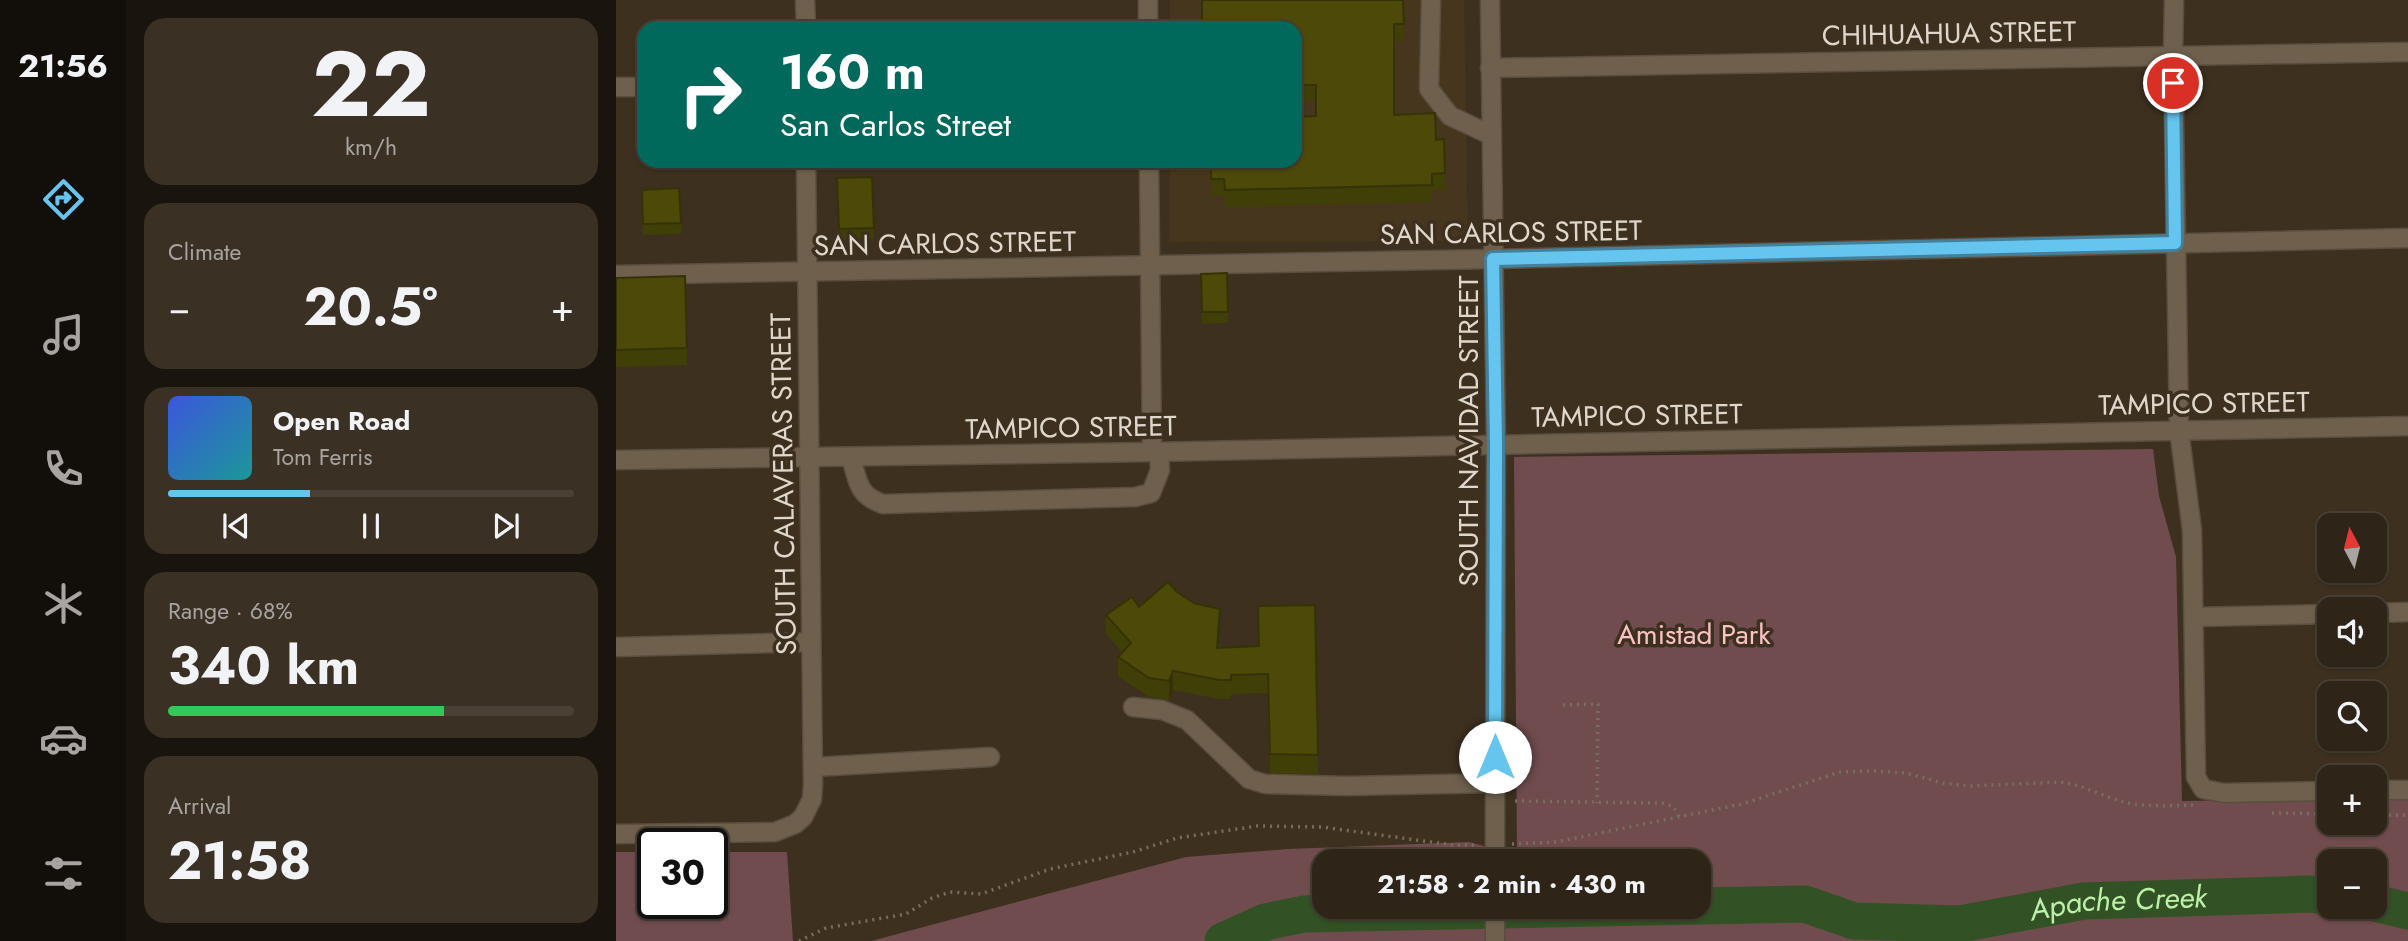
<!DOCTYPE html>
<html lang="en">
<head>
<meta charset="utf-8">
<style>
	:root { --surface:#2e2417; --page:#3a3024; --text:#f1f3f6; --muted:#a7a4a1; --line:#494136; --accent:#65c5ee }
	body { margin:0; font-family:Jost,sans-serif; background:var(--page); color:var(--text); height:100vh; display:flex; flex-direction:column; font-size:26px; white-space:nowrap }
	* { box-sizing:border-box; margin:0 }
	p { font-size:23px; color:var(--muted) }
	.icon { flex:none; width:38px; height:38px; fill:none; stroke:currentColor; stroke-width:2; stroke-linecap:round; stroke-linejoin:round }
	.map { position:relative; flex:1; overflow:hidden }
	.panel { display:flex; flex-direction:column; gap:18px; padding:18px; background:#19140d; width:490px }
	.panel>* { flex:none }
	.top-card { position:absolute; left:21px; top:21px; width:665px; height:147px; border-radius:21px; box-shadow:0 2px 5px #0004,0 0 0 2px var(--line); background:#00695c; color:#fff; overflow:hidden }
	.needle { width:46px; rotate:353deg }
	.controls { position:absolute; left:1701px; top:513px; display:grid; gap:14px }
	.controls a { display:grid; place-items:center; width:70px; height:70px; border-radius:14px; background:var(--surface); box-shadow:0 2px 5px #0004,0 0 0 2px var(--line); font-size:35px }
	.speed { position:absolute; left:21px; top:828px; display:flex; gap:14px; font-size:35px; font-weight:700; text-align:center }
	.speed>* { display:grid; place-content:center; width:91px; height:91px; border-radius:50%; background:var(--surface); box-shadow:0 2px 5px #0004,0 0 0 2px var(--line); line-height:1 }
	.speed .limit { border:4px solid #111; border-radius:10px; background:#fff; color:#111 }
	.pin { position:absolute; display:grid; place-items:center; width:60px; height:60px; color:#fff; margin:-30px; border:4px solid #fff; border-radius:50%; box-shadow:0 2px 7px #0007 }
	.me { position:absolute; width:77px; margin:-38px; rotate:0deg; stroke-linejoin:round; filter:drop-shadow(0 0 5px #0008) }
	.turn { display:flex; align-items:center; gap:24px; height:147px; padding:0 28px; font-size:32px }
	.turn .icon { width:91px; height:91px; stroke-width:2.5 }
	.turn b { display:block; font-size:49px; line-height:60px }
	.big { font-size:52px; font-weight:700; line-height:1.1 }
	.panel .widget { flex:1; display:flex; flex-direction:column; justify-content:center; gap:10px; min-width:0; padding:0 24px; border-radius:21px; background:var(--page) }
	.panel .dial { align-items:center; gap:0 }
	.dial b { font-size:91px; line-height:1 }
	.song { display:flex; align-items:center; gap:21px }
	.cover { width:84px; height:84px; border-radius:10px; background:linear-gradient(135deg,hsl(230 70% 55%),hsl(180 70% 35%)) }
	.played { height:7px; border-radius:4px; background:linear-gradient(90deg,var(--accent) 35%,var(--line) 35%) }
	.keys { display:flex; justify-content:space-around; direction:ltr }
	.heat { display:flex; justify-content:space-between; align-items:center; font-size:38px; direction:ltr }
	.charge { height:10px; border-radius:5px; background:linear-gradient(90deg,#34c759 68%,var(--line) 0) }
	.trip { position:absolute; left:696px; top:849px; width:399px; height:70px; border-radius:21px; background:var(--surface); box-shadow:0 2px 5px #0004,0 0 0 2px var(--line); font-weight:700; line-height:70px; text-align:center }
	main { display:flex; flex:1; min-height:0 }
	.tab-bar { display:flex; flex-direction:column; width:126px; justify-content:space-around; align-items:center; background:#120e09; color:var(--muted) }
	.tab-bar .icon { width:49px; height:49px }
	.tab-bar .active { color:var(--accent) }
	.tab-bar b { font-size:32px; color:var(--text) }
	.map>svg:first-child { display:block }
	.built { fill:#47361e }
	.green { fill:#704c4e; fill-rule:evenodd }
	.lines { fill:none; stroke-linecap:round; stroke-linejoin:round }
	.river { stroke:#325124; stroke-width:37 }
	.minor-casing { stroke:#584d3e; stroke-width:21 }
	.path { stroke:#796d5f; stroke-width:3.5; stroke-dasharray:2 5; stroke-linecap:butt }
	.minor { stroke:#6e604d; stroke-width:18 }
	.minor-bridge-casing { stroke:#584d3e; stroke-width:21; stroke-linecap:butt }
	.minor-bridge { stroke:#6e604d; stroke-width:18 }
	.wall { fill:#413f08 }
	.shaded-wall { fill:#353306 }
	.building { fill:#4c4909; stroke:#353306; stroke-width:2 }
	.route-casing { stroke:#42809b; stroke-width:18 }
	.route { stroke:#65c5ee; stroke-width:12 }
	.labels { text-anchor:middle; stroke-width:7; stroke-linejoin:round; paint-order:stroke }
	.street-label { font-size:28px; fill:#dfd7cc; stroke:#3d301f }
	.park-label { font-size:28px; fill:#fbc2c6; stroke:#3d301f }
	.water-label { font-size:30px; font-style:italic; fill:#bdf1a9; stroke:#3d301f }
</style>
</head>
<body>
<main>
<nav class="tab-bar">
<b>21:56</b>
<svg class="icon active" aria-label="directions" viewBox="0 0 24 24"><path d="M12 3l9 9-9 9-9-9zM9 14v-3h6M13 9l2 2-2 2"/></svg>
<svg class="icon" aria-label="music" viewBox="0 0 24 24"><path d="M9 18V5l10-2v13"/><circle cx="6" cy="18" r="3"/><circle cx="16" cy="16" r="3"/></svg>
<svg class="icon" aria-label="phone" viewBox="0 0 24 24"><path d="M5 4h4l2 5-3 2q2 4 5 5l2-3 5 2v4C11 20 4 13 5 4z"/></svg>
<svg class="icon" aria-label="climate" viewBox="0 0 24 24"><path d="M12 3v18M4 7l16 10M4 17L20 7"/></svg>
<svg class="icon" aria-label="car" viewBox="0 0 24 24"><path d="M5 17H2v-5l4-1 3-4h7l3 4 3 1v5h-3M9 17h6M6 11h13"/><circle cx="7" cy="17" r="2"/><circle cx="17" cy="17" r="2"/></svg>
<svg class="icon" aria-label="filters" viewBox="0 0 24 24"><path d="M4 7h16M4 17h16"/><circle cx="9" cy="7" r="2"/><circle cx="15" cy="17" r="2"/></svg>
</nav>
<section class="panel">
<div class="widget dial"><b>22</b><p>km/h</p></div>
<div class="widget"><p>Climate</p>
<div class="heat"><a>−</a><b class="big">20.5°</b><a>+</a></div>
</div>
<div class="widget">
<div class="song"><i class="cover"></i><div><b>Open Road</b><p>Tom Ferris</p></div></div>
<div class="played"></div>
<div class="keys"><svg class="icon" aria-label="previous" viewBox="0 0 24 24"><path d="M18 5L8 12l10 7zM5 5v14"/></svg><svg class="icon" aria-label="pause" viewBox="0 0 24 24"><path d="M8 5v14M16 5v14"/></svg><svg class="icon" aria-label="next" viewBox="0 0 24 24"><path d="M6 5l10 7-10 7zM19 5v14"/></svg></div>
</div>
<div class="widget"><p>Range · 68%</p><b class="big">340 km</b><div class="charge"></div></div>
<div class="widget"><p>Arrival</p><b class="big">21:58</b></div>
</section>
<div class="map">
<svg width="1792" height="941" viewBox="0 0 1792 941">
	<rect width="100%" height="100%" fill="#3d301f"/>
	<!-- built -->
	<polygon class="built" points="554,0 848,0 852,241 553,242 554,161 679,161 679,28 554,28"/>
	<!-- green -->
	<g class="green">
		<path d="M1537 449 1543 496 1560 557 1566 801 1713 799V822H1759V798H1792V941H255L570 857 672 849 853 842 901 855 898 457ZM709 861H1083V906H709ZM1713 861H1759V906H1713Z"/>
		<polygon points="0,852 37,852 37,903 96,903 96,852 171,852 177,941 0,941"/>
	</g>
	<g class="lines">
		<!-- river -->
		<g class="river">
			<polyline points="1759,903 1792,911"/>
			<path id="s1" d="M1083 906 1189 904 1238 921 1344 924 1468 901 1693 894 1713 896"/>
			<polyline points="607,941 649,922 688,914 1079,906"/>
		</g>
		<defs>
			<g id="minor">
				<polyline points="189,0 190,28"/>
				<polyline points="532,0 532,28"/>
				<polyline points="815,0 813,89 834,116 875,135"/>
				<polyline points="874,0 880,444 879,820"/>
				<polyline points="1558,0 1557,56 1563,430 1576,530 1580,777 1587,789 1608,793 1713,791"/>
				<polyline points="874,68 1792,52"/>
				<polyline points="0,87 28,87"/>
				<polyline points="533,161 536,452"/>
				<polyline points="0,275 877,259 1792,238"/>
				<path d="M235 457C242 481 241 495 267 504L519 497 535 493 544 470 543 452"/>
				<polyline points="0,460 536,452 1792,426"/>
				<polyline points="1759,613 1792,612"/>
				<polyline points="1578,617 1713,614"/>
				<polyline points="0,647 195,642"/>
				<polyline points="517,707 546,710 571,720 633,779 649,784 731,786 879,783"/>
				<polyline points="198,767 374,757"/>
				<polyline points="1759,790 1792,790"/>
				<polyline points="0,834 159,832 179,824 187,817 196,799 197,784 190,161"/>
				<polyline points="879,906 879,941"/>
			</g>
		</defs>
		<!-- minor casing -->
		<use href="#minor" class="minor-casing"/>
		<!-- path -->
		<g class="path">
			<polyline points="947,705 982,704 981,803"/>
			<polyline points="899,801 1046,803 1058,807 1063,817"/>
			<polyline points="1656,813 1713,814"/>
			<polyline points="1759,815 1792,815"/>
			<path d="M896 844 940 842 1126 804 1224 772 1259 771 1290 773 1327 783 1355 786 1444 782C1465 784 1490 798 1512 803 1533 807 1556 806 1577 805"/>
			<polyline points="183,941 210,928 290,914 316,898 334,892 365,894 434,869 517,852 561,838 641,826 706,827 837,845 860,845"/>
		</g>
		<!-- minor -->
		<use href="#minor" class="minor"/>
		<defs>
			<polyline id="minor-bridge" points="879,820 879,861"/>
		</defs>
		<!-- minor-bridge casing -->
		<use href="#minor-bridge" class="minor-bridge-casing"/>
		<!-- minor-bridge -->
		<use href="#minor-bridge" class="minor-bridge"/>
	</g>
	<!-- wall -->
	<g class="wall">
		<polygon points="787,0 788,41 778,41 778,115 820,140 828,139 829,190 816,190 816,202 609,207 608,195 595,196 595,161 700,116 700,101 679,102 679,28"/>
		<polygon points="256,177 258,239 223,240 221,190"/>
		<polygon points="26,201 65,223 65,234 27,235"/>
		<polygon points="611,273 612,323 586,324 585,274"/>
		<polygon points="0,278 71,348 71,365 0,367"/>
		<polygon points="561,592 604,628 603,648 642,646 642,606 699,605 702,774 654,773 652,693 615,694 615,699 603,699 557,690 553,700 533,697 502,676 502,657 506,652 490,634 490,615 523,607"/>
	</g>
	<!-- shaded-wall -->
	<g class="shaded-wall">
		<polygon points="604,609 604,628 601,667 601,648"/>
		<polygon points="557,671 557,690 553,700 553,681"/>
	</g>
	<!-- building -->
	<g class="building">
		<polygon points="586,0 787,0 788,24 778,24 778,115 819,113 820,140 828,139 829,173 816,174 816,185 609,190 608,179 595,179 595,161 679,161 679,117 700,116 700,85 679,85 679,28 586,28"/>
		<polygon points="256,177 258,228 223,229 221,178"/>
		<polygon points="63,188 65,223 27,224 26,190"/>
		<polygon points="611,273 612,312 586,312 585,274"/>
		<polygon points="69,276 71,348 0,350 0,278"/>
		<polygon points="552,582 561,592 578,603 604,609 601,648 643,646 642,606 699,605 702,755 654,754 652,674 615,675 615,680 603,680 557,671 553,681 533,678 502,657 515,643 490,615 516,597 523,607"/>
	</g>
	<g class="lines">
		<defs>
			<polyline id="route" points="879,757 880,444 877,259 1559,243 1557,83"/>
		</defs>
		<!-- route casing -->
		<use href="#route" class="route-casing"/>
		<!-- route -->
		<use href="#route" class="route"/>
	</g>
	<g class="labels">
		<!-- street labels -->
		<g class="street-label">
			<text transform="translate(1333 33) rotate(-1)" y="10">CHIHUAHUA STREET</text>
			<text transform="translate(895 232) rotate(-1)" y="10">SAN CARLOS STREET</text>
			<text transform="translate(329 243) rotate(-1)" y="10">SAN CARLOS STREET</text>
			<text transform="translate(1588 403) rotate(-1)" y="10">TAMPICO STREET</text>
			<text transform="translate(1021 415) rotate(-1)" y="10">TAMPICO STREET</text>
			<text transform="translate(455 427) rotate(-1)" y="10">TAMPICO STREET</text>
			<text transform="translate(852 431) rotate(-90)" y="10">SOUTH NAVIDAD STREET</text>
			<text transform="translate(167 484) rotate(-91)" y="10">SOUTH CALAVERAS STREET</text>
		</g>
		<!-- park labels -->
		<g class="park-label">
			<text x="1078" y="644">Amistad Park</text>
		</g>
		<!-- water labels -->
		<g class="water-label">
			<text dy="10" stroke="none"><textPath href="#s1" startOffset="424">Apache Creek</textPath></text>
		</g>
	</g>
</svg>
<div class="controls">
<a><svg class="needle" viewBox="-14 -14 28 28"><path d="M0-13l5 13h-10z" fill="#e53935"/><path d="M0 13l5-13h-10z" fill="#a7a4a1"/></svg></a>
<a><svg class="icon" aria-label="sound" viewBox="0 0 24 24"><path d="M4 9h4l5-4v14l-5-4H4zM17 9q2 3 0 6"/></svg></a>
<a><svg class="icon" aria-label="search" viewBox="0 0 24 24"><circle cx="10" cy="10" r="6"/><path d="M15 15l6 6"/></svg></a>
<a>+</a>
<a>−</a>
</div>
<div class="speed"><div class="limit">30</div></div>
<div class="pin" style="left:1557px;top:83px;background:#d93025"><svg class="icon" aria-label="arrive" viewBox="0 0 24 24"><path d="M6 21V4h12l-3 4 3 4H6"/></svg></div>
<svg class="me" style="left:879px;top:757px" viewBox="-20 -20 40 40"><circle r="19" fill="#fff"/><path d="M0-13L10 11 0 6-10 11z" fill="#65c5ee"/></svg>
<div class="trip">21:58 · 2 min · 430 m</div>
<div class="top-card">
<div class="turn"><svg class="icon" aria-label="right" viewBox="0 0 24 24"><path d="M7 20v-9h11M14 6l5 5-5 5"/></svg><div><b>160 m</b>San Carlos Street</div></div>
</div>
</div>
</main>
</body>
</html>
